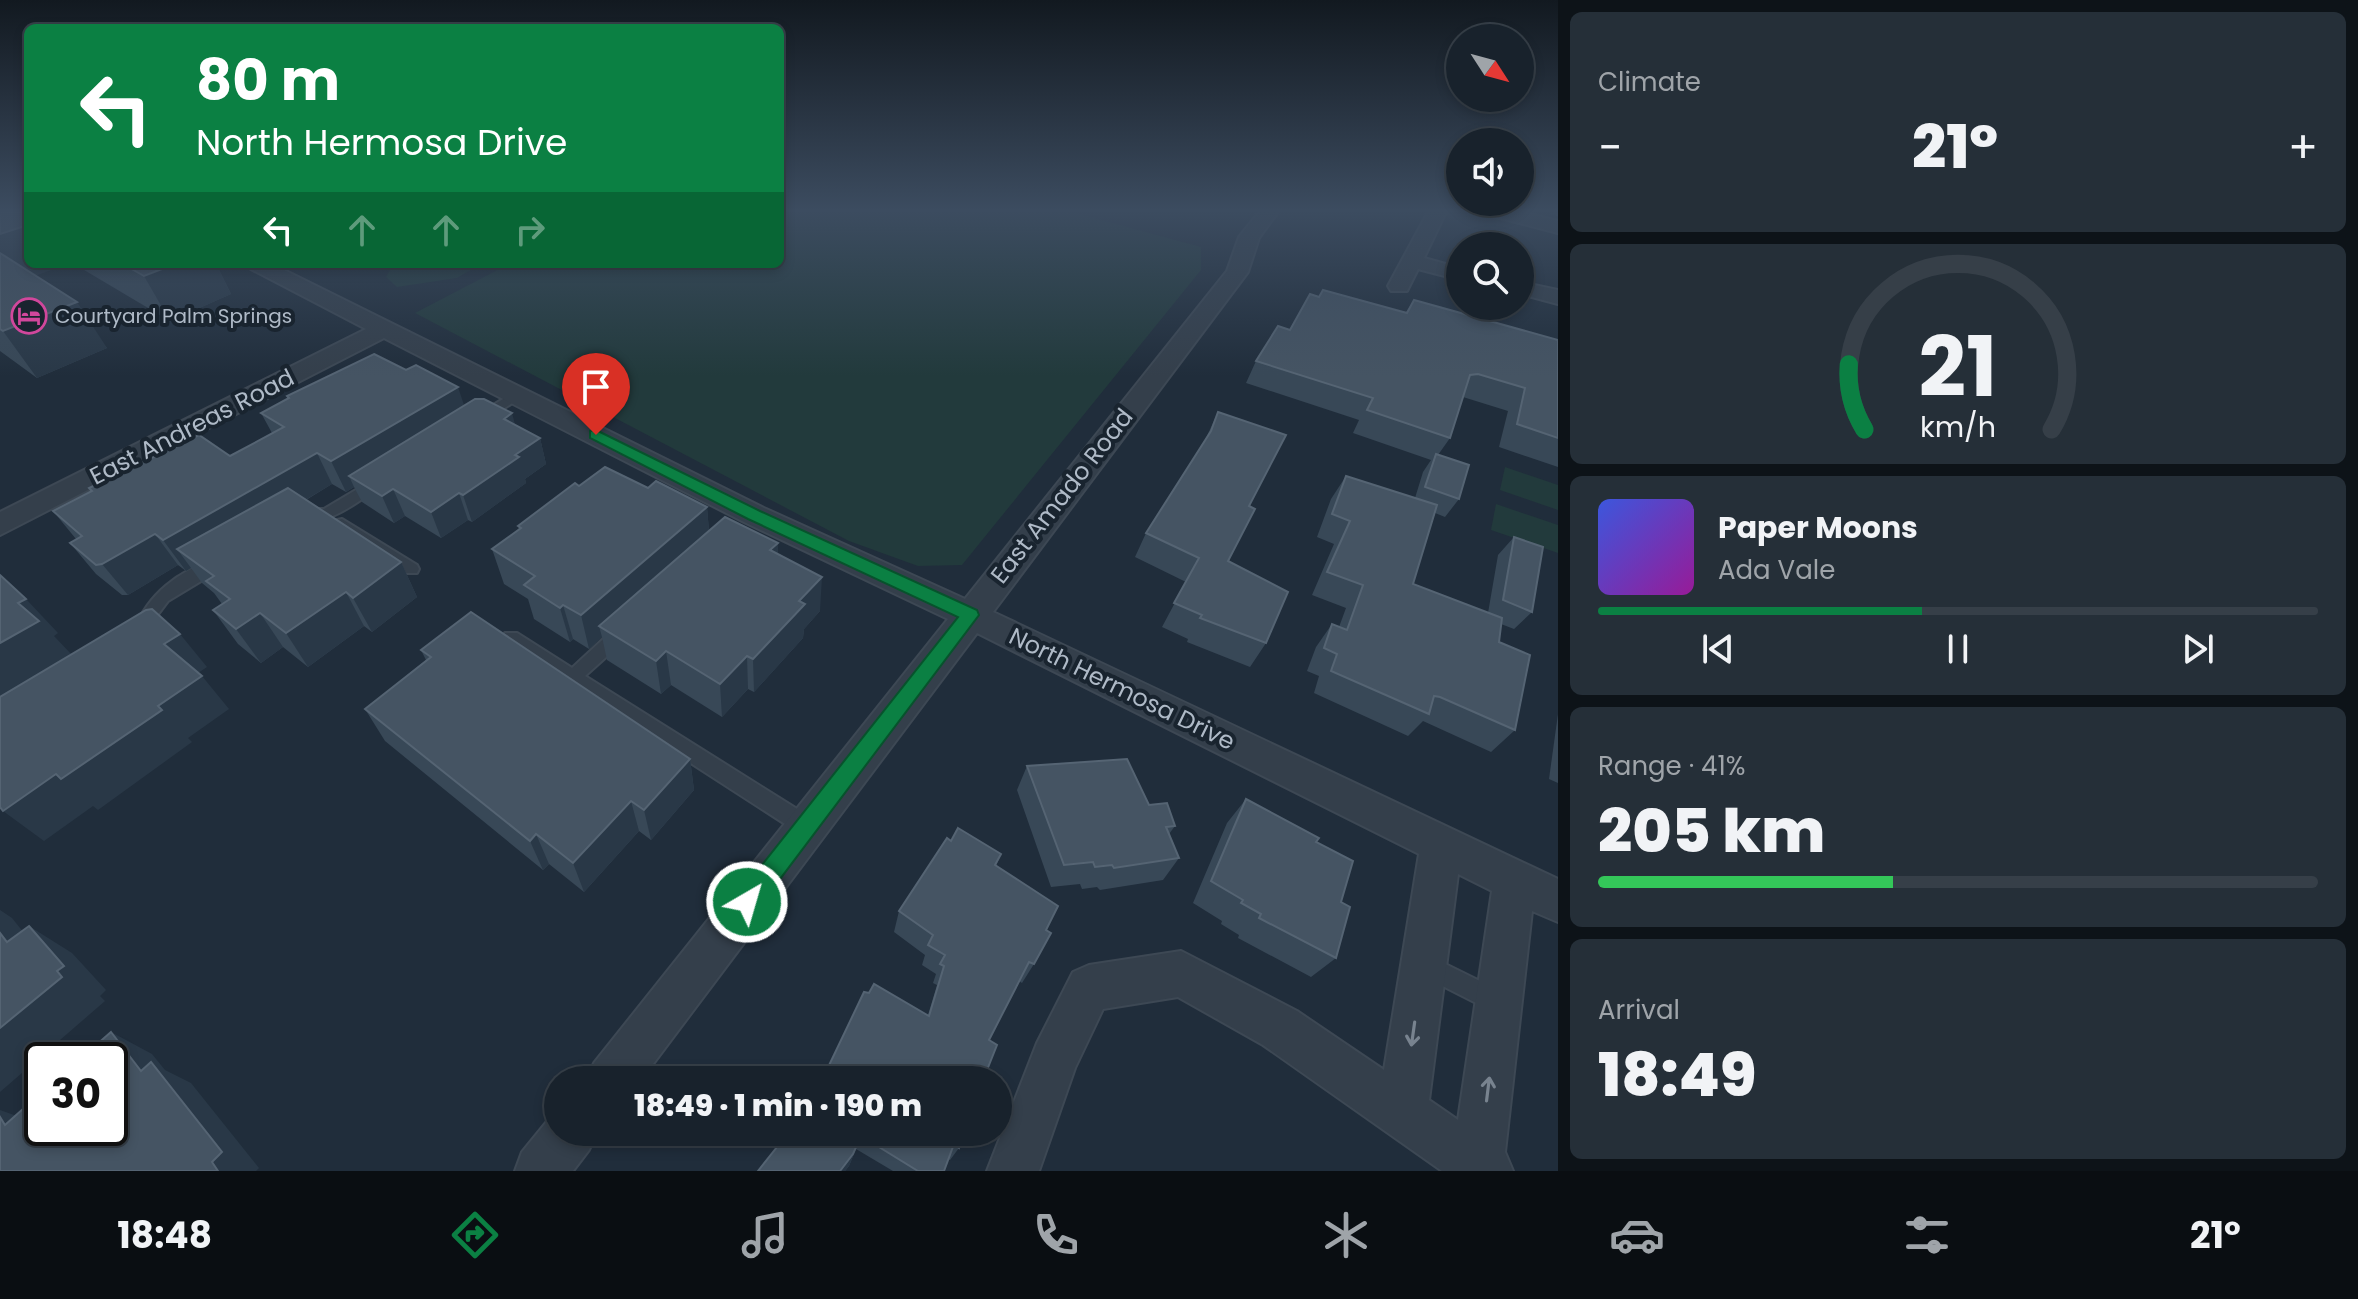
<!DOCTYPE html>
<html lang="en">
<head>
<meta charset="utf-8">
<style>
	:root { --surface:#18222c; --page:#252f38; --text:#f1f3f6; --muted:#9fa4a9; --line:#363f48; --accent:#0b8043 }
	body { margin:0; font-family:Poppins,sans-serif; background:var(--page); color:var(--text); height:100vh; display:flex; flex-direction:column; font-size:30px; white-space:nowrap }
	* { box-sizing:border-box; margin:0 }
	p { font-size:26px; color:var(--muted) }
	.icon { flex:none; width:44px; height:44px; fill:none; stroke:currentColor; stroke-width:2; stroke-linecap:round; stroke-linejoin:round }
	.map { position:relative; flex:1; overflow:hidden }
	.sheet { display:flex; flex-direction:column; gap:12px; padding:12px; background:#0d1318; width:800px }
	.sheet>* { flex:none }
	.top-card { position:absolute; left:24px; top:24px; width:760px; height:244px; border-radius:12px; box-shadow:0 4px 12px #0003,0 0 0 2px var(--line); background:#0b8043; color:#fff; overflow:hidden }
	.needle { width:52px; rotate:126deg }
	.fabs { position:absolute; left:1446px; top:24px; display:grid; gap:16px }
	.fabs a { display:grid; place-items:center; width:88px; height:88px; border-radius:50%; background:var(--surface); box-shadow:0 4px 12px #0003,0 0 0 2px var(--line); font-size:40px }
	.speed { position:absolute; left:24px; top:1042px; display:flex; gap:16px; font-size:40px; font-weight:700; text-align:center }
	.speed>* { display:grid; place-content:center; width:104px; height:104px; border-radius:50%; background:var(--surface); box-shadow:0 4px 12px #0003,0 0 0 2px var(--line); line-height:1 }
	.speed .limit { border:4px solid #111; border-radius:12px; background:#fff; color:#111 }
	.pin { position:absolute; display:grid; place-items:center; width:68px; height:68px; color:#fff; margin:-82px -34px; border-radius:50% 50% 50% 0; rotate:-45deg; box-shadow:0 0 8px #0007 }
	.pin .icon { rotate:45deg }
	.me { position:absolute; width:88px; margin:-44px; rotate:38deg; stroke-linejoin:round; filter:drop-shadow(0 0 6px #0008) }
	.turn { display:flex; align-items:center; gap:28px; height:168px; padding:0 40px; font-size:36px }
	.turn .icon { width:104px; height:104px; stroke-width:2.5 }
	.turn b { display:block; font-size:56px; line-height:68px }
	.lanes { display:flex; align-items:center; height:76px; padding:0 40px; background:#0003; justify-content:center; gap:40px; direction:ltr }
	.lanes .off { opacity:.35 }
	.big { font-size:60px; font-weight:800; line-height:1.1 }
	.sheet .card { flex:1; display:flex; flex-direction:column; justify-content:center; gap:12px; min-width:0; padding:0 28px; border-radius:12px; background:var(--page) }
	.sheet .dial { align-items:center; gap:0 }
	.dial svg { height:208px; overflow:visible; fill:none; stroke:var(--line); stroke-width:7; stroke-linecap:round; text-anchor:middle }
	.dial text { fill:var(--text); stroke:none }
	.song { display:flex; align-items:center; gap:24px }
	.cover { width:96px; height:96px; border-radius:12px; background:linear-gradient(135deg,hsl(230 70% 55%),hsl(300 70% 35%)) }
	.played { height:8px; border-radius:4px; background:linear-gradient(90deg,var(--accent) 45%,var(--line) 45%) }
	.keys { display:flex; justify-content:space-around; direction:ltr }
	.heat { display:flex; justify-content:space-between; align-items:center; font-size:44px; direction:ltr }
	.charge { height:12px; border-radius:6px; background:linear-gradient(90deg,#34c759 41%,var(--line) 0) }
	.trip { position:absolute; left:544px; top:1066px; width:468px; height:80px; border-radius:40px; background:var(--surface); box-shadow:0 4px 12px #0003,0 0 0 2px var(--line); font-weight:800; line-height:80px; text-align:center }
	.dock { display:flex; height:128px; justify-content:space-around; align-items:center; background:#0a0e12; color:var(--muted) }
	.dock .icon { width:56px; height:56px }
	.dock .selected { color:var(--accent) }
	.dock b { font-size:36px; color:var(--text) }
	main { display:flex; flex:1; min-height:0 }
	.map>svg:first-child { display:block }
	.green { fill:#223a3c }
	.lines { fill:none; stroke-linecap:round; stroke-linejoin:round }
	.service-casing { stroke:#3d4854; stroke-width:4 }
	.minor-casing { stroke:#3d4854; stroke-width:4 }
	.service { fill:#343f4b; fill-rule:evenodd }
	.minor { fill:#343f4b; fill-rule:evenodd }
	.wall { fill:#384857 }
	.shaded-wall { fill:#293847 }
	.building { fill:#455463; stroke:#556473; stroke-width:2 }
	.oneway { stroke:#78838f }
	.route { fill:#0b8043; stroke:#07532c; stroke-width:2 }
	.labels { text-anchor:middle; stroke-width:8; stroke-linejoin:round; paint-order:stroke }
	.far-poi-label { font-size:20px; fill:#afbac7; stroke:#19242f; text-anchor:start }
	.street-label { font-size:24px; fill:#afbac7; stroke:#19242f }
</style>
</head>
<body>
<main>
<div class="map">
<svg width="1558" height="1171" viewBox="0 0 1558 1171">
	<rect width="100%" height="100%" fill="#202d3b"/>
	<!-- green -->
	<g class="green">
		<polygon points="780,212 1072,212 1201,247 1201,270 962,565 918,566 849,541 415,313 509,264 780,264"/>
		<polygon points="401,264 481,264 457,278 397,287 386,277 390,270"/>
		<polygon points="1505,467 1558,485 1558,510 1500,490"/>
		<polygon points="1496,504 1558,525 1558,553 1491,530"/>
	</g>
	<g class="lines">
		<defs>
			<g id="service">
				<polygon points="516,391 522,395 520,398 486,420 476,420 474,417"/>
				<path d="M376 478 383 483 381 486C362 498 322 533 302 514L309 509H324Z"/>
				<polygon points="342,519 417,565 419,569 417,573 405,573 337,528 335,524 337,520"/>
				<path d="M215 559 221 561 223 565 221 569 168 601 156 617 149 634H137L135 629C148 594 179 571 215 559Z"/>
				<polygon points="619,629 625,630 627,635 625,640 585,676 813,819 816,826 813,833 806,835 799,833 505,643 503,638 505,633 517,633 572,668 613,630"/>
				<polygon points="1425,954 1502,992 1506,1000 1502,1008 1494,1012 1417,973 1414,965 1417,957"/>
			</g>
			<g id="minor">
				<path d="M1259 212H1278L1259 238 1248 272 993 612 1558 879V922L1532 911 1505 1152 1513 1171H1442L1263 1045 1178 997 1103 1009 1075 1068 1039 1171H987L1037 1043 1073 972 1089 965 1181 951 1297 1011 1384 1070 1419 854 977 633 641 1080H586L594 1063 948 619 744 522 384 338 0 535V512L366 329 249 268 246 264H272L764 508 965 599 1227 271 1239 237ZM1458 874 1492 891 1458 1120 1429 1100Z"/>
				<polygon points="1428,212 1446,212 1424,258 1460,268 1460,280 1418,269 1407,291 1391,291 1388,286"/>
				<polygon points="1490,212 1522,212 1558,221 1558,233 1492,216"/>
				<polygon points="1520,282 1558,290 1558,304 1520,294"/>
				<polygon points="558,1112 558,1132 597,1132 589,1150 573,1171 515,1171 522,1152 553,1114"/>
			</g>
		</defs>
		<!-- service casing -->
		<use href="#service" class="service-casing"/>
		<!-- minor casing -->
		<use href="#minor" class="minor-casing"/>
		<!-- service -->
		<use href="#service" class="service"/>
		<!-- minor -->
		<use href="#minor" class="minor"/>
	</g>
	<!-- wall -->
	<g class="wall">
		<polygon points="0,212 35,276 107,348 37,378 0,351"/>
		<polygon points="1551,212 1558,212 1558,216 1550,214"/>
		<polygon points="74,264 216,264 231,294 170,321"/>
		<polygon points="1319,297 1406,312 1414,300 1558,340 1558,467 1499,447 1508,411 1463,397 1450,438 1438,455 1459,499 1445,517 1435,513 1413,584 1488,613 1498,555 1514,537 1532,612 1514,629 1501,624 1499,642 1515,730 1491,752 1423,721 1408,736 1314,693 1319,676 1307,671 1316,647 1332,624 1339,627 1346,608 1312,595 1334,544 1317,537 1331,499 1346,476 1415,498 1423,472 1431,460 1353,433 1359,420 1246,383 1256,361 1290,330"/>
		<polygon points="287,396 464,406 516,425 540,438 546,464 525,479 526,483 472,522 468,520 441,538 405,516 394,523 362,502 354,487 346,492 332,484 306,500 401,562 417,597 372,632 364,626 308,667 283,647 261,663 238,644 213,610 222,604 214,593 202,583 191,568 186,571 178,565 128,595 122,595 96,574 70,543 76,539 53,511 91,491 89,488 230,456 272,433 261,413 288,399"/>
		<polygon points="1218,412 1249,506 1228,561 1266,643 1250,667 1187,642 1188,639 1162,627 1186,582 1135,557 1146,533 1206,438"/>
		<polygon points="579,486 648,488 707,507 709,531 778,543 778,554 820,611 804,629 803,638 754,692 748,689 722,717 671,685 661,694 607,660 602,637 589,649 573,639 570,642 534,619 528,599 504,584 492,549 519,530 518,526"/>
		<polygon points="421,650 690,759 694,790 651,840 639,831 584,892 549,864 543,870 385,741 365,709 426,660"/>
		<polygon points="1558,714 1558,783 1549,779"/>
		<polygon points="1027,766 1149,805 1175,826 1169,834 1179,858 1163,880 1100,890 1097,887 1082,889 1080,884 1051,887 1017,790"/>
		<polygon points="1246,799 1316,842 1341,902 1336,958 1311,977 1238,938 1239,935 1221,924 1222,921 1193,903 1227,823"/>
		<polygon points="951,841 1001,854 996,866 1046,930 1034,964 1022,983 1019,981 989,1040 928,1015 937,985 933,983 936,974 922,965 925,955 894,932 899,911"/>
		<polygon points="798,1132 968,1132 962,1140 959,1148 950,1160 948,1159 944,1171 893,1171 856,1149 849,1166 845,1171 758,1171 792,1144"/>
	</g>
	<!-- shaded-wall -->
	<g class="shaded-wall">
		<polygon points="28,225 28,264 67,264 11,285 0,269 0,234"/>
		<polygon points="175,264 216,264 231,294 170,321 144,276"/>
		<polygon points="77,302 107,348 37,378 3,331"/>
		<polygon points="458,387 468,417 349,476 354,487 346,492 331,461"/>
		<polygon points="512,413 519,440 504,419"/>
		<polygon points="540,438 546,464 525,479 526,483 472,522 463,495 515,455"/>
		<polygon points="317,453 332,484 198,564 177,549 191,568 186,571 163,540"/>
		<polygon points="393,489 405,516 394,523 382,496"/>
		<polygon points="459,493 468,520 441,538 431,512"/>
		<polygon points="707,507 710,542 599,626 602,637 589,649 581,615"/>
		<polygon points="155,534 178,565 128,595 102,564"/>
		<polygon points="778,543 778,577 770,550"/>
		<polygon points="401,562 417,597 372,632 353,598"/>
		<polygon points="822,577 820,611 804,629 803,638 754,692 753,659 799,601"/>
		<polygon points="346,592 364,626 308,667 286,633"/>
		<polygon points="26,599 58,633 54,636 72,655 0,699 0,643 18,603"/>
		<polygon points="563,605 573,639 570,642 560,608"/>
		<polygon points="260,613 283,647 261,663 236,629"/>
		<polygon points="180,634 207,667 192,677 164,644"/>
		<polygon points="666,651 671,685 661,694 656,661"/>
		<polygon points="747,656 748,689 722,717 720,684"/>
		<polygon points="202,676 229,709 188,738 192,742 98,810 93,806 44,841 3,811"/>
		<polygon points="690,759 694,790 651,840 644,810"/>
		<polygon points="631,801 639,831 584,892 573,863"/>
		<polygon points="536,834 549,864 543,870 530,841"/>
		<polygon points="0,910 12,918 52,968 7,942 0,933"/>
		<polygon points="29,926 72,953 106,990 100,996 105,1001 0,1092 0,1028"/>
		<polygon points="111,1032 152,1054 165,1070 191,1083 259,1168 256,1171 218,1171"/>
		<polygon points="0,1110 42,1125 5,1125 0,1117"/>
		<polygon points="861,1136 849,1166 845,1171 840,1171"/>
	</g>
	<!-- building -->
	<g class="building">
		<polygon points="0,212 28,212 28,225 0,234"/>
		<polygon points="0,253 77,302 3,331 0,329"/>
		<polygon points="123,264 175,264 144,276"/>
		<polygon points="1323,290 1407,313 1414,300 1558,340 1558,438 1517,424 1525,388 1478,374 1470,375 1450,438 1367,410 1373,398 1256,361 1278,326 1290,330 1310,294 1319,297"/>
		<polygon points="374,354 406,370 416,365 458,387 331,461 317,453 163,540 155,534 102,564 96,565 70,543 82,536 53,511 92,491 89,488 199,435 230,456 284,427 261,413 289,398 287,396"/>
		<polygon points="475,399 484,399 512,413 504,419 540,438 515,455 519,457 463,495 459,493 431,512 393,489 382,496 349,476"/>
		<polygon points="1218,412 1286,435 1249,506 1255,509 1228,561 1288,592 1266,643 1200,618 1202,615 1174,603 1199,558 1146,533 1211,431"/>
		<polygon points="1436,454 1469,465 1459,499 1425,487"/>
		<polygon points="605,467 648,488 656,481 707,507 581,615 563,605 560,608 524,585 535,576 492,549 521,528 518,526 575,483 579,486"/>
		<polygon points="1346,476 1437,505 1413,584 1502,618 1499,642 1530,655 1515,730 1440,697 1434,696 1429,714 1331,671 1337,654 1324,648 1332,624 1347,630 1363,585 1327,572 1350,521 1332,514"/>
		<polygon points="288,488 401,562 353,598 346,592 286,633 260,613 236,629 213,610 230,599 206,581 214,576 177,549"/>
		<polygon points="725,517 778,543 770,550 822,577 799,601 805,604 753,659 747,656 720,684 666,651 656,661 599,626"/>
		<polygon points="1514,537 1543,547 1532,612 1503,600"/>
		<polygon points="0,575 26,599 18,603 39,621 0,643"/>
		<polygon points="152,609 180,634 164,644 202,676 158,706 162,710 61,779 56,774 3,811 0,807 0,697 146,610"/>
		<polygon points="471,612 690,759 644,810 631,801 573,863 536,834 530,841 365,709 431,657 421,650"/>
		<polygon points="1127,759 1149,805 1167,803 1175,826 1166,827 1179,858 1114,868 1112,865 1095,867 1093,862 1064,865 1027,766"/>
		<polygon points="1246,799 1319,838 1316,842 1353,861 1341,902 1350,907 1336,958 1259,918 1261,914 1241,903 1243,900 1211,881"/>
		<polygon points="958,828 1001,854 995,865 1058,906 1046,930 1051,933 1034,964 1029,962 989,1040 997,1045 983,1080 822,1080 864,992 869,993 874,984 929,1016 944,966 940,964 945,955 928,945 933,935 899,911 947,838 951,841"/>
		<polygon points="29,926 64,966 57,971 62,977 0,1028 0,933 7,942"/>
		<polygon points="111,1032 141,1071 151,1062 222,1152 212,1162 218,1171 0,1171 0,1117 5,1125 42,1092 42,1128 110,1128 110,1060 79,1060"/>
		<polygon points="798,1132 965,1132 959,1148 954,1144 944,1171 918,1171 861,1136 853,1154 840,1171 758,1171 785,1137 792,1144"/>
	</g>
	<!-- one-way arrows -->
	<defs><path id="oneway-shaft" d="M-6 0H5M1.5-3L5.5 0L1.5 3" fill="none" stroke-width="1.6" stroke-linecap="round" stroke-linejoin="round" transform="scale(2)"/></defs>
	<g class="oneway">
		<use href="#oneway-shaft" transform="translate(1413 1034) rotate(98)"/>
		<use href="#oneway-shaft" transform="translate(1488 1089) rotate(-83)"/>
	</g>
	<!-- sky -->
	<linearGradient id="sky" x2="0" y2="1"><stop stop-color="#121920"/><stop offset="0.56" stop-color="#3c4c60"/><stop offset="1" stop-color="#3c4c60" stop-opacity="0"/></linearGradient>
	<rect width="1558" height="376" fill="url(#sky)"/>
	<!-- route -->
	<polygon class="route" points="596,430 760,511 977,610 979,615 756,911 747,914 739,911 735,902 739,894 958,617 748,519 590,438 590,431"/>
	<!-- icons -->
	<defs>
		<symbol id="hotel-ring" viewBox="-11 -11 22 22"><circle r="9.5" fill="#19242f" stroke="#d1479c" stroke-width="1.5"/><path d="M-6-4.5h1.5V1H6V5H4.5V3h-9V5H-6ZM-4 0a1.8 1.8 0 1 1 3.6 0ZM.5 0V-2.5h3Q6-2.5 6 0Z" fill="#d1479c"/></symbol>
	</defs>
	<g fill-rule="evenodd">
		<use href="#hotel-ring" x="9" y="296" width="40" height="40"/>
	</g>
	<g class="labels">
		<!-- far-poi labels -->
		<g class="far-poi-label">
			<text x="55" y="323">Courtyard Palm Springs</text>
		</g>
		<!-- street labels -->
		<g class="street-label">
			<text transform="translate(192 427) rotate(-27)" y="8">East Andreas Road</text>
			<text transform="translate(1062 496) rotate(-52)" y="8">East Amado Road</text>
			<text transform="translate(1122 689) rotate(26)" y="8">North Hermosa Drive</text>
		</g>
	</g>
</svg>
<div class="fabs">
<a><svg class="needle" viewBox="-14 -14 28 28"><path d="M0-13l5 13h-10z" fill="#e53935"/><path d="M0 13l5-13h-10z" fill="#9fa4a9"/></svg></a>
<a><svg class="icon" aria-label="sound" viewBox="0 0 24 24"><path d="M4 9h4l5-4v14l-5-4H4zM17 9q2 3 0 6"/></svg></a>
<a><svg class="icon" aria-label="search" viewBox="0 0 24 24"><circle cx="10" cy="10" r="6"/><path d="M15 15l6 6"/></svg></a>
</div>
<div class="speed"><div class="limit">30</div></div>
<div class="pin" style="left:596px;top:435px;background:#d93025"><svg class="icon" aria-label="arrive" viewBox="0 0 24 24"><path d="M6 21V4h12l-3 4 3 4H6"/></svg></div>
<svg class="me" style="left:747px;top:902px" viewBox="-20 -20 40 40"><circle r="17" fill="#0b8043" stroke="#fff" stroke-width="3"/><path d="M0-11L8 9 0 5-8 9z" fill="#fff"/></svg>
<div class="trip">18:49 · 1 min · 190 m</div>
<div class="top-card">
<div class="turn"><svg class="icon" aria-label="left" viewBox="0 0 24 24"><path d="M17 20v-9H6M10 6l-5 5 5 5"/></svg><div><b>80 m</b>North Hermosa Drive</div></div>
<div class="lanes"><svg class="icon" aria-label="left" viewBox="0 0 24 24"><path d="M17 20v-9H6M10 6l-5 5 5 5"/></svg><svg class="icon off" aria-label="ahead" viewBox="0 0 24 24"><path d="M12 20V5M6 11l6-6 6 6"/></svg><svg class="icon off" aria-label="ahead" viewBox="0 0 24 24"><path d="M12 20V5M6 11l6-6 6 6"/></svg><svg class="icon off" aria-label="right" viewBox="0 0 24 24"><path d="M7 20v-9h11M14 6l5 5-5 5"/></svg></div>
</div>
</div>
<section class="sheet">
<div class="card"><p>Climate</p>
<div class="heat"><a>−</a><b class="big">21°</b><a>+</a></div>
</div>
<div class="card dial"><svg viewBox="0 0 100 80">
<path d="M14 69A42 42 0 1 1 86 69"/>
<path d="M14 69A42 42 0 0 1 8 44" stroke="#0b8043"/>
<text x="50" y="56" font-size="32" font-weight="700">21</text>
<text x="50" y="72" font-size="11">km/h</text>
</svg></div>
<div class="card">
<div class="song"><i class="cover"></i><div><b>Paper Moons</b><p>Ada Vale</p></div></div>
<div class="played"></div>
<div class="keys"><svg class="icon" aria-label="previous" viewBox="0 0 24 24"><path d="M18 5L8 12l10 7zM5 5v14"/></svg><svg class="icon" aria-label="pause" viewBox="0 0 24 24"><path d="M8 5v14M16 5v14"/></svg><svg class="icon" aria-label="next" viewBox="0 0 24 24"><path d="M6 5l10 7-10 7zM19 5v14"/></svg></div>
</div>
<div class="card"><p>Range · 41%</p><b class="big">205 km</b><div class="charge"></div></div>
<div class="card"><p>Arrival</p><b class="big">18:49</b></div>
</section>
</main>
<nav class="dock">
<b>18:48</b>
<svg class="icon selected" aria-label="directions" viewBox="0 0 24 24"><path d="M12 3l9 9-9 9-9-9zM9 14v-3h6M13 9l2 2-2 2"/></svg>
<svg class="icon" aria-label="music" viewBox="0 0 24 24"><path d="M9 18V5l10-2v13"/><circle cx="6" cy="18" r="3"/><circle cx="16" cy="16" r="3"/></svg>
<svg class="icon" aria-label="phone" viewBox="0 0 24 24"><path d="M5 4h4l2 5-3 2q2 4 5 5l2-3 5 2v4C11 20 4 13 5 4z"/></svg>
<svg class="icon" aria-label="climate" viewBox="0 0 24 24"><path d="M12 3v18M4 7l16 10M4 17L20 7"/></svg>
<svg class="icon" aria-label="car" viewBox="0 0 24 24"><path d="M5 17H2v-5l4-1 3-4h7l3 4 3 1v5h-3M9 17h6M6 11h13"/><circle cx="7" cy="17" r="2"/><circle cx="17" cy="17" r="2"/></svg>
<svg class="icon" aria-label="filters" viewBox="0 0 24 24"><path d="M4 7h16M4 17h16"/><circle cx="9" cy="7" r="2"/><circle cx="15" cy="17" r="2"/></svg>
<b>21°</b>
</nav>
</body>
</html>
